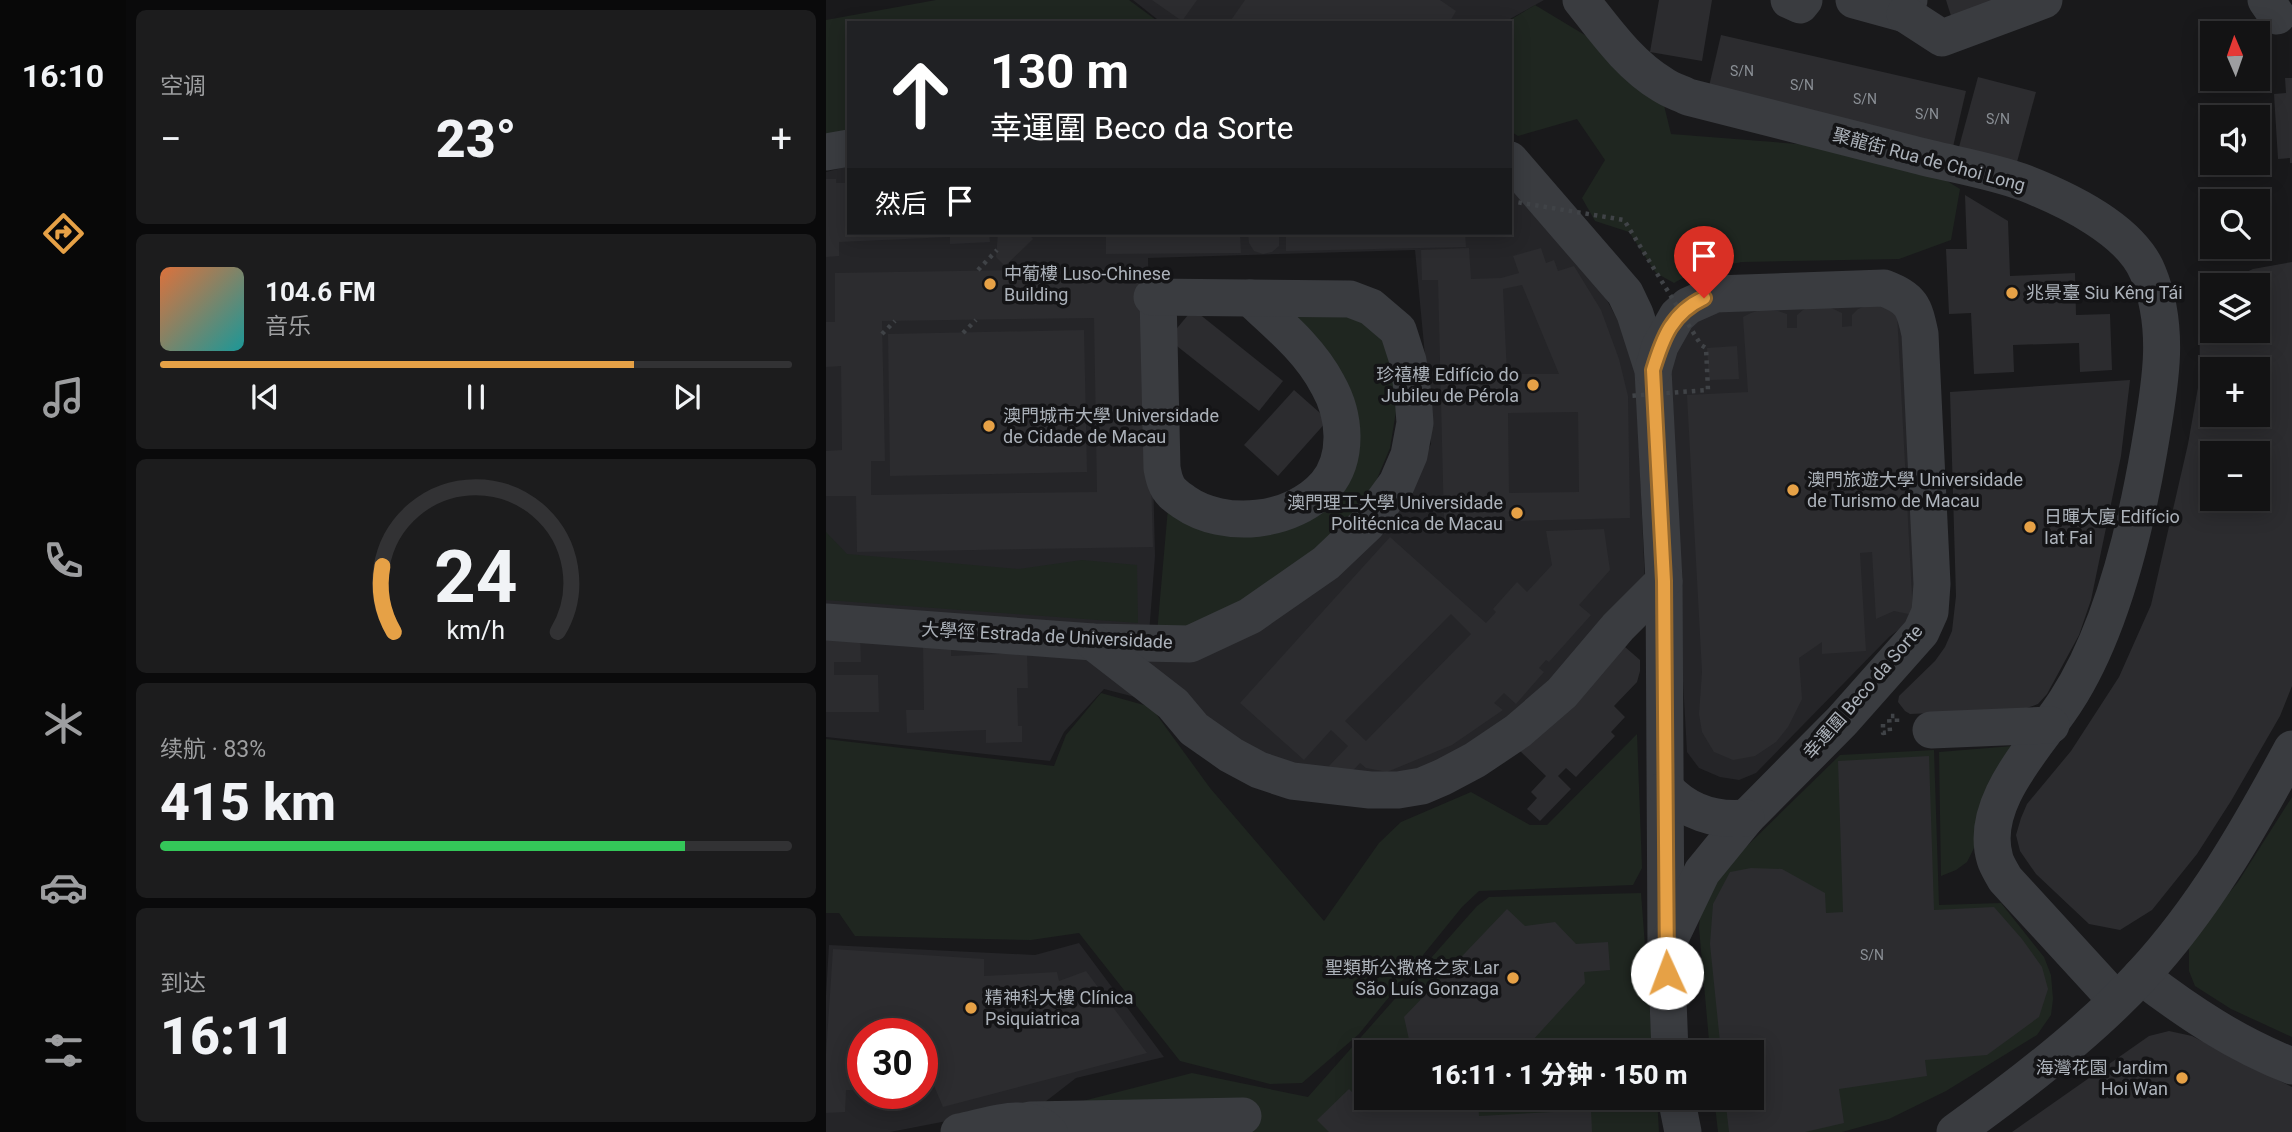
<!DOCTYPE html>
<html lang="zh">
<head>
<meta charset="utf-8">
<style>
	:root { --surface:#131314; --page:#1c1c1d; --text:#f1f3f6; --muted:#9d9ea0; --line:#323234; --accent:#e6a146 }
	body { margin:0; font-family:Roboto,"Noto Sans SC",sans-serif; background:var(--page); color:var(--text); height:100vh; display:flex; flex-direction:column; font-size:26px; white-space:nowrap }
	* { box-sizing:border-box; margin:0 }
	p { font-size:23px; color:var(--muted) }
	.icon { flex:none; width:38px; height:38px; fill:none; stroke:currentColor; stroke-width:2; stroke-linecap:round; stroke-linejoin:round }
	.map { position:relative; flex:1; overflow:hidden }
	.details { display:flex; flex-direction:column; gap:10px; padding:10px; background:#0a0a0b; width:700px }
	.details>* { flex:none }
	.top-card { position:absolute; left:21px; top:21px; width:665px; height:214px; border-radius:0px; box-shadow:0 4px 18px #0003,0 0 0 2px var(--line); background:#202124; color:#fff; overflow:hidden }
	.needle { width:46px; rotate:358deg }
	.controls { position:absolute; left:1374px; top:21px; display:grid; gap:14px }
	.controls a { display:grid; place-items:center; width:70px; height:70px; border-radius:0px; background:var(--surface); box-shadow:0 4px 18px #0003,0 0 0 2px var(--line); font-size:35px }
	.speed { position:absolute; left:21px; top:1018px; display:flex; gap:14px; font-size:35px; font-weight:700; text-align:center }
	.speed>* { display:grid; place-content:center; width:91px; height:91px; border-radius:50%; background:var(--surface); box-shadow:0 4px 18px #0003,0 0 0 2px var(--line); line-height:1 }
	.speed .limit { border:10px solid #d22; background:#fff; color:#111 }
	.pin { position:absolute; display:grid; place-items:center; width:60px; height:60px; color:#fff; margin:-72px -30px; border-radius:50% 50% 50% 0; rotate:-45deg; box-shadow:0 0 7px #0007 }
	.pin .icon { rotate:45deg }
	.me { position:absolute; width:77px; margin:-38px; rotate:358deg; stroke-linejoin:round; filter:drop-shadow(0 0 5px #0008) }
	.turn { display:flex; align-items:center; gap:24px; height:147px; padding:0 28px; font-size:32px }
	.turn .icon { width:91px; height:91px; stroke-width:2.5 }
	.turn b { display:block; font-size:49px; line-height:60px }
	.then { display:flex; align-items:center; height:66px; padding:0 28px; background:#0003; gap:14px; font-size:26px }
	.big { font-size:52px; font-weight:800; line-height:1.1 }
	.details .tile { flex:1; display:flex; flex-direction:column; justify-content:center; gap:10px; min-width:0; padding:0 24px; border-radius:10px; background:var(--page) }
	.details .dial { align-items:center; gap:0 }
	.dial svg { height:182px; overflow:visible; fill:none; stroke:var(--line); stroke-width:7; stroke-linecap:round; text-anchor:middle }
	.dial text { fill:var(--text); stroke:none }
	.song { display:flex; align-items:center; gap:21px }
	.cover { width:84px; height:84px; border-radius:10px; background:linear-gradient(135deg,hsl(20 70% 55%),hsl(180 70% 35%)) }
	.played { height:7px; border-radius:4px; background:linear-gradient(90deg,var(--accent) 75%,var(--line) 75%) }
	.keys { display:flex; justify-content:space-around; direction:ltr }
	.heat { display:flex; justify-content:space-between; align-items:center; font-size:38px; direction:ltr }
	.charge { height:10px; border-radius:5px; background:linear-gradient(90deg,#34c759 83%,var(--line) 0) }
	.trip { position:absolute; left:528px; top:1040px; width:410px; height:70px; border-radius:0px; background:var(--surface); box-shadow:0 4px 18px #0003,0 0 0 2px var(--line); font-weight:800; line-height:70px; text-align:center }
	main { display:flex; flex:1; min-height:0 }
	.dock { display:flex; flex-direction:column; width:126px; justify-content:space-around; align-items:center; background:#080808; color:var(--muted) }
	.dock .icon { width:49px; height:49px }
	.dock .active { color:var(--accent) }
	.dock b { font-size:32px; color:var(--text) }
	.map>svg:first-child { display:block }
	.built { fill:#252528; fill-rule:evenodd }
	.green { fill:#1f2620 }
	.building { fill:#2c2c2f; fill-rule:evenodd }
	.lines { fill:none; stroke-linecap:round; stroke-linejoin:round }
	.path { stroke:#404347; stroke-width:4.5; stroke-dasharray:3.5 5; stroke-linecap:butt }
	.minor { stroke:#3a3c40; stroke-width:37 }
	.path-bridge { stroke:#404347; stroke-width:4.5; stroke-dasharray:3.5 5; stroke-linecap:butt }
	.route-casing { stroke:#96692e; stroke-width:18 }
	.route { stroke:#e6a146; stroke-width:12 }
	.poi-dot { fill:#e6a146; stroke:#141416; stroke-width:2.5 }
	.labels { text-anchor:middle; stroke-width:7; stroke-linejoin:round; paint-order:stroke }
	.number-label { font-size:14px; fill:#8b9096 }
	.street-label { font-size:18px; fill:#acb2ba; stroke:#141416 }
	.poi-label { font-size:18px; fill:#acb2ba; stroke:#141416; text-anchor:start }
</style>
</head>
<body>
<main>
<nav class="dock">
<b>16:10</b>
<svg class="icon active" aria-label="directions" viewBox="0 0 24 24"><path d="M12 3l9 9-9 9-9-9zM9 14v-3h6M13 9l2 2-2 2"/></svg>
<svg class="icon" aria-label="music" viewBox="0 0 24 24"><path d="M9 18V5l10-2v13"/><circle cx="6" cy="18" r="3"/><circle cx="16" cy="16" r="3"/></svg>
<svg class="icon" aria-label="phone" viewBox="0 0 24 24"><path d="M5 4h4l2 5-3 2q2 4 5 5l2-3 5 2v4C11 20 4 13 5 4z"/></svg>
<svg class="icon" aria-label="climate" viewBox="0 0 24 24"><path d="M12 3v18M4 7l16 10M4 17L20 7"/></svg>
<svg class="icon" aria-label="car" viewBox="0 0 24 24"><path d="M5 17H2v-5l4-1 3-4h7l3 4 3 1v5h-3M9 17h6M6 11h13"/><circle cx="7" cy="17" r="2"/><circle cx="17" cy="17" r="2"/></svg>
<svg class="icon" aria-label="filters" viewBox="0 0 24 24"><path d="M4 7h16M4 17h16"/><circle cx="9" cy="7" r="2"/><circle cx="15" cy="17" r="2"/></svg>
</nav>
<section class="details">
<div class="tile"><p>空调</p>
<div class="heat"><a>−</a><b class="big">23°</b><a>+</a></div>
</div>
<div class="tile">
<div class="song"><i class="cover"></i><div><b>104.6 FM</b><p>音乐</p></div></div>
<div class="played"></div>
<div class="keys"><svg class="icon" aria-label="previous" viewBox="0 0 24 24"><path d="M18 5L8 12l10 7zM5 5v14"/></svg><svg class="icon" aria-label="pause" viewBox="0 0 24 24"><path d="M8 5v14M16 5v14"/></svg><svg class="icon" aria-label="next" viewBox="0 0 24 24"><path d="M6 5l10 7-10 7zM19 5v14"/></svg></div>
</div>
<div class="tile dial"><svg viewBox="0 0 100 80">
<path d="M14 69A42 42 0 1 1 86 69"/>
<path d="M14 69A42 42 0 0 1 9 40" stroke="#e6a146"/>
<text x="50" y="56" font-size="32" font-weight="700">24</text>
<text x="50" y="72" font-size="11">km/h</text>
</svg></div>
<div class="tile"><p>续航 · 83%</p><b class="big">415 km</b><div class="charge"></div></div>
<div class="tile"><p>到达</p><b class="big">16:11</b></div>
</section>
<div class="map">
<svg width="1466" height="1132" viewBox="0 0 1466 1132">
	<rect width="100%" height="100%" fill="#19191b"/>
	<!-- built -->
	<g class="built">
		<polygon points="307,0 718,0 677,23 336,23"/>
		<polygon points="23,166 23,233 684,233 684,176 775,289 799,334 810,377 819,585 725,691 592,780 481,778 363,711 278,689 238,732 224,761 0,737 0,628 349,652 588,480 605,444 605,419 589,250 322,258 329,556 323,634 0,607 0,172"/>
		<polygon points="1056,296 1076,310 1092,615 1063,637 930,773 913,780 894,777 873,768 861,752 839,366 863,314"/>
		<path d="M253 943 338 1057 250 1078 219 1102 64 1132H0V995L3 945 209 955ZM37 1034H96V1094H37Z"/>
	</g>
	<!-- green -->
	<g class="green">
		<polygon points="110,0 303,0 334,23 23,23 23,136 0,140 0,20"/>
		<polygon points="709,5 787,52 836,97 845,134 1022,148 1092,163 1134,189 1125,240 1073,259 916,262 869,271 848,283 830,273 803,232 769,221 756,198 779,160 751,119 692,136 684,131 684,23 679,23"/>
		<polygon points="460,308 540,319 562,341 573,393 564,448 540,505 469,572 372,629 331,633 342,508 408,530 525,459"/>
		<polygon points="0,532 21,554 193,569 256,560 311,565 312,623 0,600"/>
		<polygon points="275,693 325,707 384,788 498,921 553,843 575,822 645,792 704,825 721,825 811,734 816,868 807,885 653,891 636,907 533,1034 476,1083 444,1084 354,1061 253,933 205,940 29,936 13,913 0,913 0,739 228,766 240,735"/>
		<polygon points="1187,746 1151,828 1148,848 1141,862 1130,870 1115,876 1113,752"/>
		<polygon points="1108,750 1113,905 1175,903 1218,957 1225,975 1227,999 1225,1015 1211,1035 1120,1091 1063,1119 1016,1132 892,1132 888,1097 926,1097 926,1052 884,1052 873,928 875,904 883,883 1014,755"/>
		<polygon points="1466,797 1466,1037 1405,1009 1369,986 1363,971 1363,948 1372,931 1412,882"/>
		<polygon points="815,893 827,1052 541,1052 541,1097 831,1097 833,1132 235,1132 214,1112 366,1073 482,1097 651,906 663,897"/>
	</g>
	<!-- building -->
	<g class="building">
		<polygon points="326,0 371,0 356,21"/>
		<polygon points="419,0 614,0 630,11 623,23 403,23"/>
		<polygon points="833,0 886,0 876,61 824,52"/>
		<polygon points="1120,0 1187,0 1126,19"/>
		<polygon points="895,35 1140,91 1126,151 881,95"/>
		<polygon points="1152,77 1210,92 1191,162 1133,147"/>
		<polygon points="1459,78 1466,78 1466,163 1464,163 1464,158 1452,159 1448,94 1460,93"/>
		<polygon points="0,179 10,179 10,183 23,183 23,233 163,233 164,242 124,244 124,237 13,242 13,256 0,257"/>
		<polygon points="1139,195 1182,221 1184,276 1249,273 1250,315 1284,314 1286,370 1254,372 1253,343 1187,345 1188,372 1148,374 1145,313 1123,314 1120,249 1141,249"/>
		<polygon points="172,233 202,233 207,239 179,266 170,257"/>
		<polygon points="280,233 414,233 415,253 280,254"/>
		<polygon points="422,233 453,233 453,246 446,252 437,254 428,251 423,243"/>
		<polygon points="460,233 639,233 640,247 460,251"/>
		<path d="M643 248 645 279 675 278 693 273 687 256 715 248 720 263 728 260 732 271 748 266 775 310 793 359 802 396 804 518 618 523 612 280H596L595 250ZM696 285 733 374H681L677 289ZM752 412 753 492 683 493 682 413Z"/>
		<path d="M1466 262V686L1454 716 1405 801 1371 854 1326 910 1294 930 1263 924 1210 874 1194 851 1190 835 1195 818 1201 804 1245 751 1293 677 1325 605 1362 444 1374 376 1373 293 1386 287V331H1432V285H1391L1427 269ZM1386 369H1432V415H1386ZM1386 453H1432V499H1386Z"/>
		<path d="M319 268 327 547 31 552 30 496H0V451L16 450 15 366 0 367V322H9V273ZM268 318 271 492 45 495V461H59L56 321Z"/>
		<polygon points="1048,303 1071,313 1087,615 1068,611 1050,619 1046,552 1034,553 1040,651 996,654 996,642 973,658 976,699 962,727 950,742 929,756 907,760 888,752 876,732 873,714 876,672 861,395 922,392 917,317 925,313 934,310 952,311 961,314 961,328 971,328 971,315 977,310 984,307 1001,306 1016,313 1016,327 1026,326 1026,315 1032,309"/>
		<polygon points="367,309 457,381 433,411 342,339"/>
		<polygon points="258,330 261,472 64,476 62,334"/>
		<polygon points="911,346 913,379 883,380 881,348"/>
		<polygon points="1304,380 1295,456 1265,600 1253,635 1221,694 1212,704 1198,709 1084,714 1079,711 1072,702 1073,696 1109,661 1119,647 1126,631 1130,596 1124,392"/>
		<polygon points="468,390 502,420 452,476 418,445"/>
		<path d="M778 529 784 570 753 605 765 615 723 662 720 660 713 668 718 672 690 704 678 693 668 703 677 710 626 745 561 772 540 768 534 763 518 780 503 766 522 746 505 730 478 760 414 703 564 537 660 623 670 612 667 609 691 582 701 592 726 565 720 531ZM625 614 645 634 540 741 519 721Z"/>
		<polygon points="0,634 34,634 35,662 8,662 8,675 52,675 53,712 0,712"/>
		<polygon points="791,640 814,660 814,671 811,682 788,706 799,717 785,732 789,736 750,777 740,768 732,776 745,789 714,821 701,809 711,798 705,792 720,776 692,749"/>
		<polygon points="125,643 125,656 201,653 202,688 191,688 192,726 196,726 196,742 160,743 160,730 81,733 80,710 98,710 97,644"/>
		<polygon points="1103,756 1108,910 1168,907 1196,939 1216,967 1222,989 1213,1017 1161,1055 1099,1060 1101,1076 1013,1089 1018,1123 979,1132 903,1132 899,1097 926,1097 926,1052 895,1052 884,944 887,904 904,872 925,868 956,869 999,893 1000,913 1017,912 1012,761"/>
		<polygon points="681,909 699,926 729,922 750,944 782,942 784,970 758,972 759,983 696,1052 576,1052 584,1044 578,1017"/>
		<polygon points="7,949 158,959 158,976 231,972 233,981 260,971 321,1053 117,1107 100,1067 96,1067 96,1034 37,1034 37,1090 20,1090 19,1112 0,1113 0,1054"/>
		<polygon points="1343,1031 1366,1036 1466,1087 1466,1132 1186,1132 1323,1036"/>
		<polygon points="541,1064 541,1097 654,1097 652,1099 653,1116 765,1110 766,1132 503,1132 491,1120 523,1089 536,1102 531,1065"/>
	</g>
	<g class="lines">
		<!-- path -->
		<g class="path">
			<polyline points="152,270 171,250"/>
			<polyline points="137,333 150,320"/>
			<polyline points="56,334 69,321"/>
			<polyline points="1057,724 1057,733 1064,732 1063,716 1071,716 1071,723"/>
		</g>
		<!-- minor -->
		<g class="minor">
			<path d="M755 0C779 30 803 65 837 85 844 90 854 93 862 97 937 116 1012 135 1086 154 1123 164 1164 170 1199 183 1240 199 1305 230 1322 273 1346 331 1333 390 1323 450 1309 531 1285 632 1240 701 1212 745 1152 802 1169 859 1171 866 1176 873 1179 879L1290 1000"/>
			<polyline points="963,0 974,5 978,0"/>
			<polyline points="1028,0 1079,14 1083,0"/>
			<polyline points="1440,0 1451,16"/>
			<polyline points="1079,14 1116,38 1218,0"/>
			<polyline points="0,152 23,148"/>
			<polyline points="684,160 799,293 809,314 827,370 838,581 840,947 844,1052"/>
			<path d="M332 297 336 468C337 473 338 479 340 483 343 492 351 497 358 502 398 530 467 523 500 485 523 457 519 415 502 385 484 350 452 324 424 298"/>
			<path d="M827 370 834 346 851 316 862 306 889 294 1058 288C1086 299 1088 306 1094 334L1106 584 1104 612 1095 632 1016 721 920 818 876 872 840 947"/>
			<polyline points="0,622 267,642 364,644 424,616 500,563 541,524 571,483 583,455 589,423 587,395 582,361 572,330 545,307 524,299 326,297"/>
			<polyline points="267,642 347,704 368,729 405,755 433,770 466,781 544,790 572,790 596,786 617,777 649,760 692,731 736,693 792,627 838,581"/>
			<polyline points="1105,730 1225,725"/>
			<path d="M840 789C861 812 889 821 920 818"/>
			<path d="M1315 976C1363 1013 1410 1044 1466 1066"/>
			<polyline points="850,1097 857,1132"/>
			<polyline points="204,1120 417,1116"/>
			<path d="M133 1132C161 1127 200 1110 223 1132"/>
			<path d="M1129 1132C1192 1087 1264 1032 1316 975 1378 908 1423 829 1466 749"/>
		</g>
		<!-- path-bridge -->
		<polyline class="path-bridge" points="684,201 798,220 875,345 880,348 882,390 802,396"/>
	</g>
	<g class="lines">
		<defs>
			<path id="route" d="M841 973 838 581 827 370C837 337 846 313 878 298"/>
		</defs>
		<!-- route casing -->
		<use href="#route" class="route-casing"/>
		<!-- route -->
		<use href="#route" class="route"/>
	</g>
	<!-- markers -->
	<g class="poi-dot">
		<circle cx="164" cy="284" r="7"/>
		<circle cx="1186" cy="293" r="7"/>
		<circle cx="707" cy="385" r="7"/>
		<circle cx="163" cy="426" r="7"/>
		<circle cx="967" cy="490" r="7"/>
		<circle cx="691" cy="513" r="7"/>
		<circle cx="1204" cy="527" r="7"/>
		<circle cx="687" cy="978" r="7"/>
		<circle cx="145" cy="1008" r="7"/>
		<circle cx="1356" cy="1078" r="7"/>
	</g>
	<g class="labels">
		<!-- number labels -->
		<g class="number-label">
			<text x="916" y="76">S/N</text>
			<text x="976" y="90">S/N</text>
			<text x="1039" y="104">S/N</text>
			<text x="1101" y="119">S/N</text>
			<text x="1172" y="124">S/N</text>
			<text x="1046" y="960">S/N</text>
		</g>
		<!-- street labels -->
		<g class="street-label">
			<text transform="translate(1103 160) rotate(15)" y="6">聚龍街 Rua de Choi Long</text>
			<text transform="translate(221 636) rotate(3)" y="6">大學徑 Estrada de Universidade</text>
			<text transform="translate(1037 692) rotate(-49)" y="6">幸運圍 Beco da Sorte</text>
		</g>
		<!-- poi labels -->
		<g class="poi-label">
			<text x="178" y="280">中葡樓 Luso-Chinese<tspan x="178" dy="21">Building</tspan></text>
			<text x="1200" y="299">兆景臺 Siu Kêng Tái</text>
			<text x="693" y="381" text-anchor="end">珍禧樓 Edifício do<tspan x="693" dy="21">Jubileu de Pérola</tspan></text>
			<text x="177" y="422">澳門城市大學 Universidade<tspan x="177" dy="21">de Cidade de Macau</tspan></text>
			<text x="981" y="486">澳門旅遊大學 Universidade<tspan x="981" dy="21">de Turismo de Macau</tspan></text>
			<text x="677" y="509" text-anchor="end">澳門理工大學 Universidade<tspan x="677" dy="21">Politécnica de Macau</tspan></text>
			<text x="1218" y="523">日暉大廈 Edifício<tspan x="1218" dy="21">Iat Fai</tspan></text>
			<text x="673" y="974" text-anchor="end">聖類斯公撒格之家 Lar<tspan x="673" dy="21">São Luís Gonzaga</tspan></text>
			<text x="159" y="1004">精神科大樓 Clínica<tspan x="159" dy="21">Psiquiatrica</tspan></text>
			<text x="1342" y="1074" text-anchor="end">海灣花園 Jardim<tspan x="1342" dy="21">Hoi Wan</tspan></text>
		</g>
	</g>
</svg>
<div class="controls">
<a><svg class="needle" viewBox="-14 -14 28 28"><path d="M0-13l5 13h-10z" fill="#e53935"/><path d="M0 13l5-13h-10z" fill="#9d9ea0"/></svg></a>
<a><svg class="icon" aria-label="sound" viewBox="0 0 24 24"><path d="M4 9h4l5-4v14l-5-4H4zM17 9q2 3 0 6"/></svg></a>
<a><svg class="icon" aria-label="search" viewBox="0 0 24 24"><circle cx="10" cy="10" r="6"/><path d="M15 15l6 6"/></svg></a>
<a><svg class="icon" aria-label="layers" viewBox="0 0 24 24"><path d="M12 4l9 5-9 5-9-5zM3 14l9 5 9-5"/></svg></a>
<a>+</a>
<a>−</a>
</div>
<div class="speed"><div class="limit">30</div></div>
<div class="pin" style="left:878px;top:298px;background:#d93025"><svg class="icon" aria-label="arrive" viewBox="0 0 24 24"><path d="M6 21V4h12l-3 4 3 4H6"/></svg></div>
<svg class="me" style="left:841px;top:973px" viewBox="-20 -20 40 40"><circle r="19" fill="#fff"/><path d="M0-13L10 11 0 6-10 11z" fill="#e6a146"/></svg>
<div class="trip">16:11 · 1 分钟 · 150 m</div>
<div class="top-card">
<div class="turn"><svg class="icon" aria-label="ahead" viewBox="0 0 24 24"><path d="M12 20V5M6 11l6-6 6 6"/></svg><div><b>130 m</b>幸運圍 Beco da Sorte</div></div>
<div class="then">然后<svg class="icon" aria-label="arrive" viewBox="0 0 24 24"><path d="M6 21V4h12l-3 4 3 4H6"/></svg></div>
</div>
</div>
</main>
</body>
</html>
